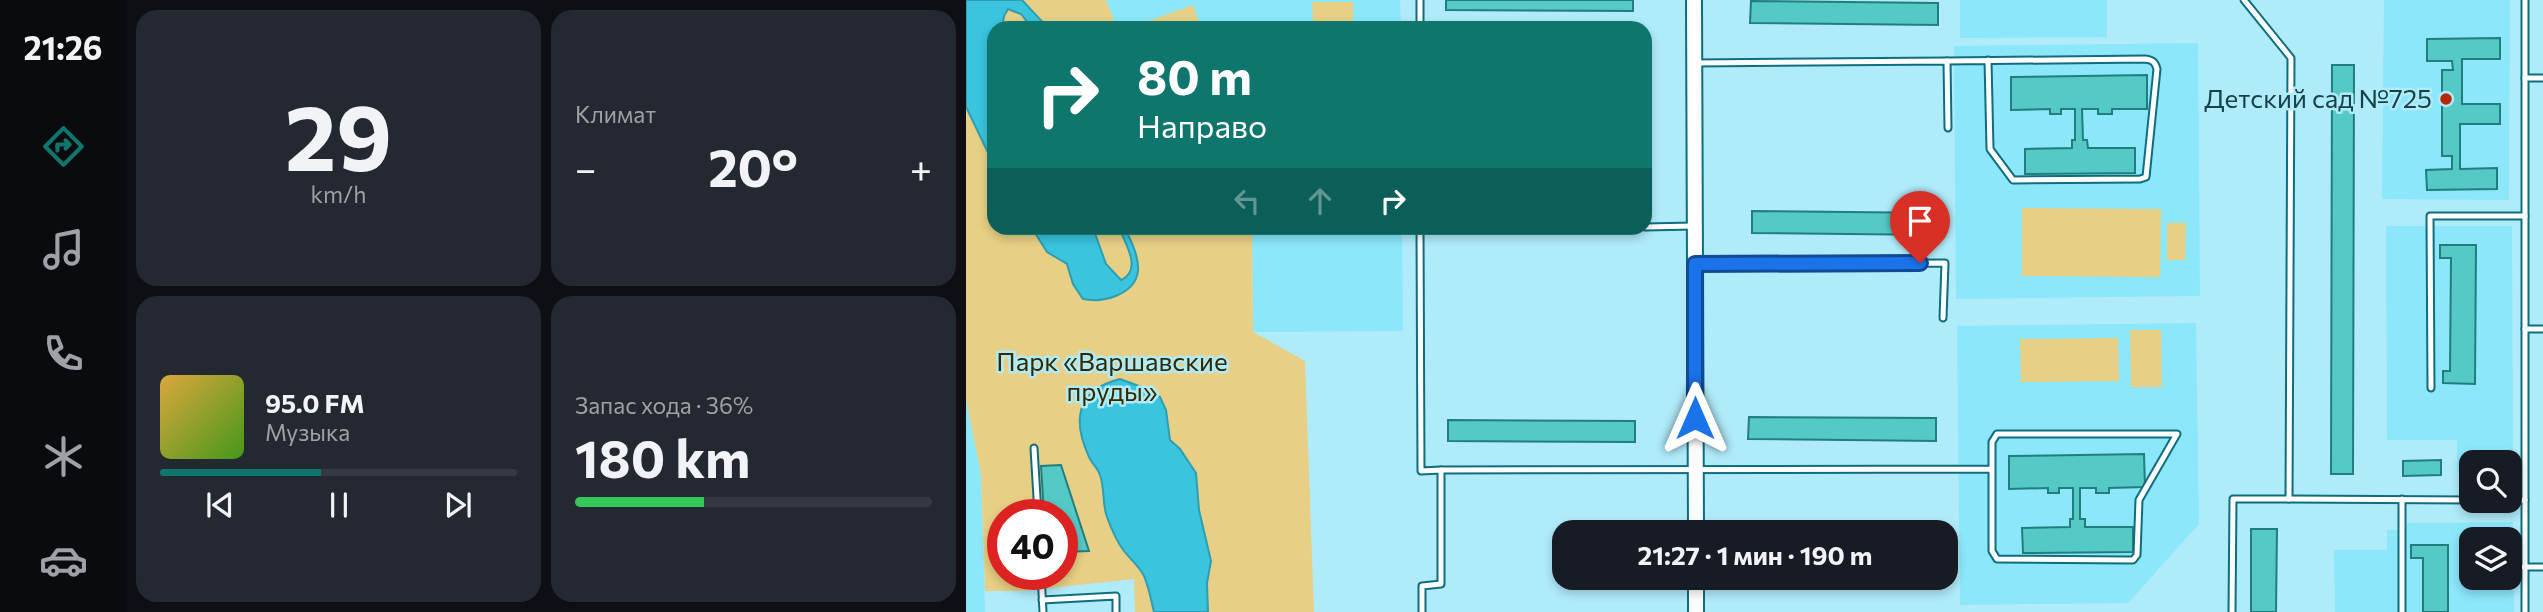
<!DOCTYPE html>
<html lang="ru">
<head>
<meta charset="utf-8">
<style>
	:root { --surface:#171b24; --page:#242831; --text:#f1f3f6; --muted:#9ea1a6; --line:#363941; --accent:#0f766e }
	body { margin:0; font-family:Commissioner,sans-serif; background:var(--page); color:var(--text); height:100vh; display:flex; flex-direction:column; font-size:26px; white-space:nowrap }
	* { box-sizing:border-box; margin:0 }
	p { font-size:23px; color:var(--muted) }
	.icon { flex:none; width:38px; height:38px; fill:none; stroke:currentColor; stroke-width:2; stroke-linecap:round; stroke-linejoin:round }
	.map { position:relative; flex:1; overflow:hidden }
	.panel { display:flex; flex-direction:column; gap:10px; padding:10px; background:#0d0f14; width:840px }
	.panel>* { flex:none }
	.hud { position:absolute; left:21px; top:21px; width:665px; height:214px; border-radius:21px; box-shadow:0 4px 10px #0003; background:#0f766e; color:#fff; overflow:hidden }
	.buttons { position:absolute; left:1493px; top:450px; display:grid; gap:14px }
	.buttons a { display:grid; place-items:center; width:63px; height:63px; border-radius:14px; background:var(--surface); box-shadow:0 4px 10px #0003; font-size:35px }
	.speed { position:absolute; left:21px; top:499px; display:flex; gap:14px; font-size:35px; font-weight:700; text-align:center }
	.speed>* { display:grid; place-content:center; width:91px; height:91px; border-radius:50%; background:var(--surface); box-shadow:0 4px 10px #0003; line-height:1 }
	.speed .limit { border:10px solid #d22; background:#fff; color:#111 }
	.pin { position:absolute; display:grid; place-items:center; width:60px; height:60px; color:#fff; margin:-72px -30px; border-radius:50% 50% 50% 0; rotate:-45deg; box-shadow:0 0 7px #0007 }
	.pin .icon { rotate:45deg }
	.me { position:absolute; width:77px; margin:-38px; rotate:0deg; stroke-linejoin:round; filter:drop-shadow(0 0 5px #0008) }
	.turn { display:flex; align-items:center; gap:24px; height:147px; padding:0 35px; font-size:32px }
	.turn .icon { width:91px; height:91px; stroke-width:2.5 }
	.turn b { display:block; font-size:49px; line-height:60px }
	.lanes { display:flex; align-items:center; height:66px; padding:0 35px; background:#0003; justify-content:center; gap:35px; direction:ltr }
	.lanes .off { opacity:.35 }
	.big { font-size:52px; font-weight:700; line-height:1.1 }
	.panel .widget { flex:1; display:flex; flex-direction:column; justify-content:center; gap:10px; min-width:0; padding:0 24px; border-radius:21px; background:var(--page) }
	.panel .dial { align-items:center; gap:0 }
	.dial b { font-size:91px; line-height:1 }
	.song { display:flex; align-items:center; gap:21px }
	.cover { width:84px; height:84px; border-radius:10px; background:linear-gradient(135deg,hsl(40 70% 55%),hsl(100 70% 35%)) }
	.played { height:7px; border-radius:4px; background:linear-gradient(90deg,var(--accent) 45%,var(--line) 45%) }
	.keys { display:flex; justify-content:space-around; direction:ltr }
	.heat { display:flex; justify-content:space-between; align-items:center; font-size:38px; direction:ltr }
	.charge { height:10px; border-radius:5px; background:linear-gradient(90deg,#34c759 36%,var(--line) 0) }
	.panel .tiles { flex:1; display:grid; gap:10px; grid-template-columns:repeat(2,1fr) }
	.trip { position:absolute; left:586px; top:520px; width:406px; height:70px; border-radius:21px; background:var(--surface); box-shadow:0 4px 10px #0003; font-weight:700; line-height:70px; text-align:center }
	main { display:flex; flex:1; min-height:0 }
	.menu { display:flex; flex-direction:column; width:126px; justify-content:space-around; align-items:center; background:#090b0e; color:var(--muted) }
	.menu .icon { width:49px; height:49px }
	.menu .current { color:var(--accent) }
	.menu b { font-size:32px; color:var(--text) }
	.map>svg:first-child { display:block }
	.built { fill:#8ce7fb; fill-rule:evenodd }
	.green { fill:#e7d085; fill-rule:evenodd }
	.water { fill:#3ac4de; stroke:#2f9db2; stroke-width:2 }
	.building { fill:#55c9c6; stroke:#217e7c; stroke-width:2 }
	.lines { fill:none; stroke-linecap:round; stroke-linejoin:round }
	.service-casing { stroke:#0e6d7e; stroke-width:9 }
	.tertiary-casing { stroke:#0e6d7e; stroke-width:18 }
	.service { stroke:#fff; stroke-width:5 }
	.tertiary { stroke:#fff; stroke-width:14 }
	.route-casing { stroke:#114b97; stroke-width:18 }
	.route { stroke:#1a73e8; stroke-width:12 }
	.poi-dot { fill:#b42807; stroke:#b0ebf9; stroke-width:2.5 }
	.labels { text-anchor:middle; stroke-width:5; stroke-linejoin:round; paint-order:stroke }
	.poi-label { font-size:26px; fill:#14434c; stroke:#b0ebf9; text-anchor:end }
	.park-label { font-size:26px; fill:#342900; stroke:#b0ebf9 }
</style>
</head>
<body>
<main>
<nav class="menu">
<b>21:26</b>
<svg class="icon current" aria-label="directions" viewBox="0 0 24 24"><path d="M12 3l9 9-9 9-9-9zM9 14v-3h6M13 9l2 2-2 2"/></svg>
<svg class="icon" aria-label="music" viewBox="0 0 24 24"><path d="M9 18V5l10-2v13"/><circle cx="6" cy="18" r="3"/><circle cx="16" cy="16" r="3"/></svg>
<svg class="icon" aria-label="phone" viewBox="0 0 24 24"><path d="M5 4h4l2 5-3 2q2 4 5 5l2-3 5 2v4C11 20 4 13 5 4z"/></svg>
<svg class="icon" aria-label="climate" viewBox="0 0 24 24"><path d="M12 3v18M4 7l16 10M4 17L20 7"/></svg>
<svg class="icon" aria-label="car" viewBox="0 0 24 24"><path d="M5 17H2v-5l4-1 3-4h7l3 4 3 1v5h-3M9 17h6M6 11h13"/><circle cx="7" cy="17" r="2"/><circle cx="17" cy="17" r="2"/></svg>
</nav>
<section class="panel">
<div class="tiles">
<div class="widget dial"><b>29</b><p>km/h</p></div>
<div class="widget"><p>Климат</p>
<div class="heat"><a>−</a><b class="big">20°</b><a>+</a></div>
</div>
<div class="widget">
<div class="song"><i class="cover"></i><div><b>95.0 FM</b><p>Музыка</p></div></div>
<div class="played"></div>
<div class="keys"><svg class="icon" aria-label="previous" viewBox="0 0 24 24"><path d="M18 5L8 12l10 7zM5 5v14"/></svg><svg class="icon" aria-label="pause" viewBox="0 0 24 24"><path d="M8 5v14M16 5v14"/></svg><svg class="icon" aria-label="next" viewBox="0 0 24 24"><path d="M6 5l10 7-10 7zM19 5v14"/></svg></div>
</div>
<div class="widget"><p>Запас хода · 36%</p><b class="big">180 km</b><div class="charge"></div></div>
</div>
</section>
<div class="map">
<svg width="1577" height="612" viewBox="0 0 1577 612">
	<rect width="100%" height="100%" fill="#b0ebf9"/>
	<!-- built -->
	<g class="built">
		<polygon points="140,0 434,0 435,28 151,28"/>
		<polygon points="994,0 1141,0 1141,37 994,38"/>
		<polygon points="1418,0 1544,0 1543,200 1416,199"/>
		<polygon points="1232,43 1234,296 990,299 988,46"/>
		<polygon points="1420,226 1546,226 1547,472 1544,472 1544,462 1505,462 1505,472 1491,472 1491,440 1421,440"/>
		<polygon points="286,228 436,228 437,331 287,332"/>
		<polygon points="1230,323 1233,524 1162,603 994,605 991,326"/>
		<polygon points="0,400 15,474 19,612 0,612"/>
		<path d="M1547 522 1548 612H1369L1368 550H1421V530L1440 529 1441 523ZM1505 539H1544V578H1505Z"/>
	</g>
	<!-- green -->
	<g class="green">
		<path d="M0 0H140L151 28H28V228H286L287 332 339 361 348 612H169L168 579 57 591H19L15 474 0 400ZM37 514H96V574H37Z"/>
		<polygon points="346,2 387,2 387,28 347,28"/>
		<polygon points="227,5 235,28 172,28 171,25"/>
		<polygon points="1056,208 1195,209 1194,277 1056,276"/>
		<polygon points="1201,223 1220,223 1219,260 1201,260"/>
		<polygon points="1164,330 1195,330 1196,387 1165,387"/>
		<polygon points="1152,338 1153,381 1055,382 1054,339"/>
	</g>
	<!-- water -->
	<g class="water">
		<polygon points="0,0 56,0 82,28 66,28 55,14 42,9 38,16 36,28 28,28 28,165 0,107"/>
		<path d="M66 228H127L140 264 155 280C177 270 159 243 153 228H159C165 241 173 256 172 271 169 295 137 303 117 299L107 284 101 264 81 252Z"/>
		<path d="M154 379 181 389 194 397 200 410 204 440 214 449 230 473 233 510 245 561 241 583 242 612H188C185 600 183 587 178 576 173 566 165 560 158 551 151 542 145 528 141 517 136 504 139 489 134 475 132 468 126 464 123 457 106 420 110 390 154 379Z"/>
	</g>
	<!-- building -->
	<g class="building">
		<polygon points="480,0 667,0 667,11 480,10"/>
		<polygon points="785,1 972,3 972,25 784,23"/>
		<polygon points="1534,38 1534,59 1496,59 1496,104 1534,104 1534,124 1494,124 1494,169 1531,168 1531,189 1461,190 1460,170 1486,169 1486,156 1476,156 1476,70 1487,70 1486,61 1461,61 1461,39"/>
		<polygon points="1366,65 1388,65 1387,474 1365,474"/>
		<polygon points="1181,75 1181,109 1146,109 1146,114 1132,114 1132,109 1116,109 1117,140 1121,140 1122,148 1169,148 1169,173 1059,174 1059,149 1106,148 1106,140 1109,140 1109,109 1095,109 1095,114 1084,114 1084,109 1045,110 1045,77"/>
		<polygon points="786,211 974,213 974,235 786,233"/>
		<polygon points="1474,245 1510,245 1509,384 1477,383 1477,371 1484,371 1485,258 1474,258"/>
		<polygon points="783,417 970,418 970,441 782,439"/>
		<polygon points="482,420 669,421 669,442 482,441"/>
		<polygon points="1178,454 1179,487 1143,488 1143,493 1130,493 1130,488 1114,488 1114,519 1119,519 1119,527 1167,527 1167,552 1057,553 1056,528 1104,527 1104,519 1107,519 1107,488 1093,488 1093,493 1082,493 1082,488 1043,489 1043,456"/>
		<polygon points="1475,460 1475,475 1437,476 1437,461"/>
		<polygon points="95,465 123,551 96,552 96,514 78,514 75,466"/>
		<polygon points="1285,529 1311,529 1310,612 1285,612"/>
		<polygon points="1445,545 1482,545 1482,612 1457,612 1457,558 1445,558"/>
	</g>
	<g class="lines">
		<defs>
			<g id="service">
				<polyline points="454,0 454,28"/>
				<polyline points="1559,0 1559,612"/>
				<path d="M981 61 1179 59C1187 60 1189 62 1191 69L1180 177 1174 179 1047 180 1024 149 1022 60"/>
				<polyline points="729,63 981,61 982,128"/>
				<polyline points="1559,78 1577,78"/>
				<polyline points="679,227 728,226"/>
				<polyline points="454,228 455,471 475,470 475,584 456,586 456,612"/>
				<polyline points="454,228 483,228"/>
				<polyline points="729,264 979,263 977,318"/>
				<polyline points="1559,329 1577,329"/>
				<polyline points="1465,388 1464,216 1559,216"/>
				<polyline points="68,448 72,514"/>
				<polyline points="475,470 1026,469 1026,551 1031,559 1163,560 1167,560 1171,555 1173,500 1211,434 1031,434 1026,442 1026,469"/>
				<polyline points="1323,499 1505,500"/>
				<polyline points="1436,499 1436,612"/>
				<polyline points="1544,500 1559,500"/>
				<polyline points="1558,567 1577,567"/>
				<polyline points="75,574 77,612"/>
				<polyline points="76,600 150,596 150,612"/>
				<polyline points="1266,612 1267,499 1323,499 1325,58 1278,0"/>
			</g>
			<g id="tertiary">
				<polyline points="728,0 730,532"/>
				<polyline points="730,578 730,612"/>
			</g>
		</defs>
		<!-- service casing -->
		<use href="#service" class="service-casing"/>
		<!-- tertiary casing -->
		<use href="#tertiary" class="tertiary-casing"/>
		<!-- service -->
		<use href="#service" class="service"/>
		<!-- tertiary -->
		<use href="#tertiary" class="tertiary"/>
	</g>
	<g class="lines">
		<defs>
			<polyline id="route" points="729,418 729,264 954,263"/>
		</defs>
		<!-- route casing -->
		<use href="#route" class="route-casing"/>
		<!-- route -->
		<use href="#route" class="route"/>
	</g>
	<!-- markers -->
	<circle class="poi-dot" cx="1480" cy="99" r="7"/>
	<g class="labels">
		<!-- poi labels -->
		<g class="poi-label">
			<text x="1466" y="108">Детский сад №725</text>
		</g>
		<!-- park labels -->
		<g class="park-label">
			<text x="146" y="371">Парк «Варшавские<tspan x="146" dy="30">пруды»</tspan></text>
		</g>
	</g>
</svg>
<div class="buttons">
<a><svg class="icon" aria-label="search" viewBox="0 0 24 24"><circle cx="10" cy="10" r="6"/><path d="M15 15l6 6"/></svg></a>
<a><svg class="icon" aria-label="layers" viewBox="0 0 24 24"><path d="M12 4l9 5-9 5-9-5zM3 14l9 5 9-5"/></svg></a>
</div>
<div class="speed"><div class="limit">40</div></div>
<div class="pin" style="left:954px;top:263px;background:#d93025"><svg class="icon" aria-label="arrive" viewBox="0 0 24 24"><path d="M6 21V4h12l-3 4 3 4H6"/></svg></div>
<svg class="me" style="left:729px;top:418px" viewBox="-20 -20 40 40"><path d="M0-17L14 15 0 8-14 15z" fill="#1a73e8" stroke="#fff" stroke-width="4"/></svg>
<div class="trip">21:27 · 1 мин · 190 m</div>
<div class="hud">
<div class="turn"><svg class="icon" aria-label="right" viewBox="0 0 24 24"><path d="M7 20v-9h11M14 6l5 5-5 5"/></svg><div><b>80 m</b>Направо</div></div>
<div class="lanes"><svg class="icon off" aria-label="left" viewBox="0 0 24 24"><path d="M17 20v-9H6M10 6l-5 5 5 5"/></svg><svg class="icon off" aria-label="ahead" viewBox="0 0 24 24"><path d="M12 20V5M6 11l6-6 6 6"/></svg><svg class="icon" aria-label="right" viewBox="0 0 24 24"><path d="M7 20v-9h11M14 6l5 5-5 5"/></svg></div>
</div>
</div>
</main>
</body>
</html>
